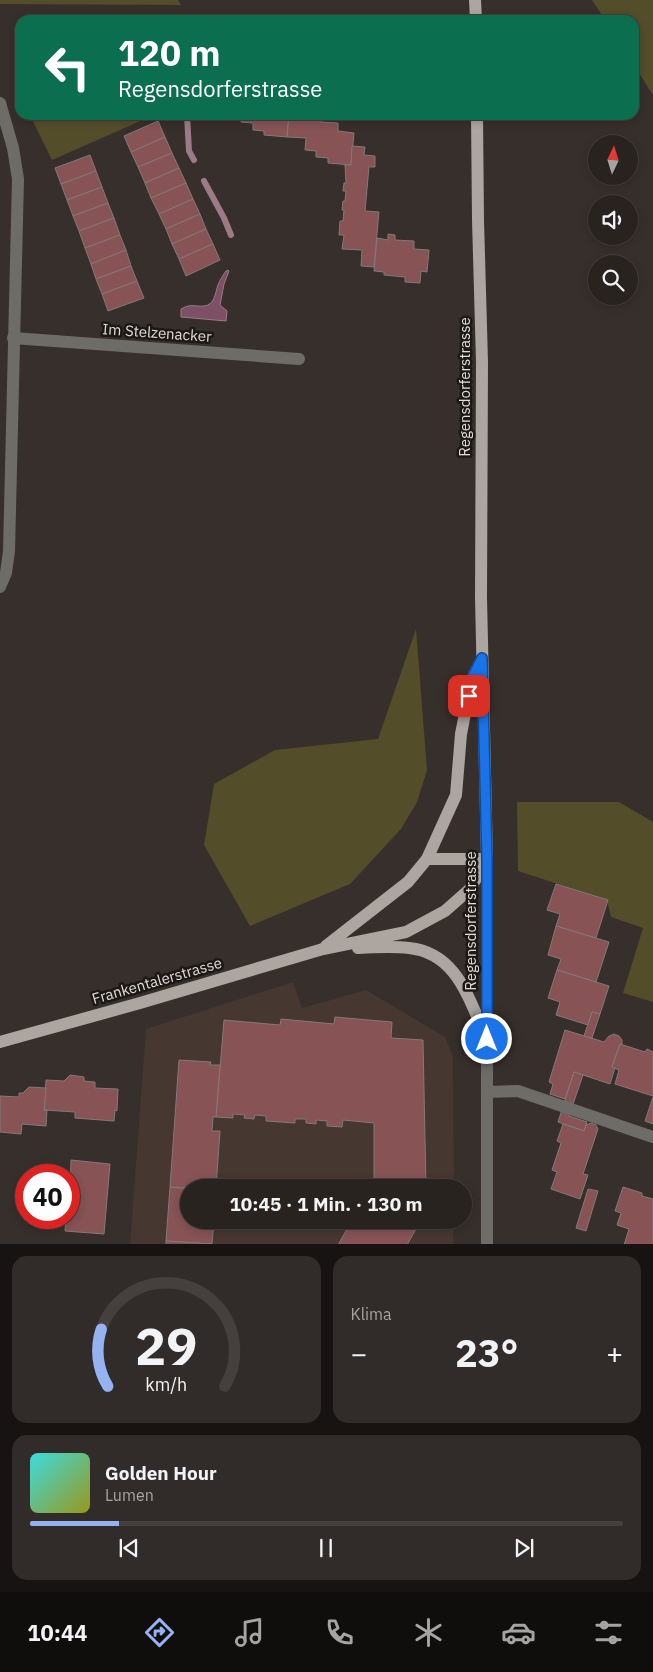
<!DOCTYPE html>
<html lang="de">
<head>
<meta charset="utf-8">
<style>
	:root { --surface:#292320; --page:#312b29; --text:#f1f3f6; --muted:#a5a4a5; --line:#45403e; --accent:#95b2f1 }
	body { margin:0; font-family:"IBM Plex Sans",sans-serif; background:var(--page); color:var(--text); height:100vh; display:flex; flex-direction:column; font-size:19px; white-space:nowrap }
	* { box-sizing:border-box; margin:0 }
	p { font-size:16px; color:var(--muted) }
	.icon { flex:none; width:28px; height:28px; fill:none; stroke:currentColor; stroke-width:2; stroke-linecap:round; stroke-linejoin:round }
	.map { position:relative; height:1244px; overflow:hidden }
	.details { display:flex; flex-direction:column; gap:12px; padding:12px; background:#171312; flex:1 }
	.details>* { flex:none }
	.banner { position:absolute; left:15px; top:15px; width:624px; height:105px; border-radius:15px; box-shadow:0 2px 8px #0003,0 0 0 1px var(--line); background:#0b6e4f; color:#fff; overflow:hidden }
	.needle { width:32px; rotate:4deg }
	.tools { position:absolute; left:588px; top:135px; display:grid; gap:10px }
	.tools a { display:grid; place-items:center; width:50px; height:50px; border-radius:50%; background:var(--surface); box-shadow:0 2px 8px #0003,0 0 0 1px var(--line); font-size:25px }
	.speed { position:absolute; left:15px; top:1164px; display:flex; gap:10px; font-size:25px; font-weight:700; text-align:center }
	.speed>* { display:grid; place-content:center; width:65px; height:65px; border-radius:50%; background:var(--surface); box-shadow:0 2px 8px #0003,0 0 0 1px var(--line); line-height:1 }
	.speed .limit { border:8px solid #d22; background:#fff; color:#111 }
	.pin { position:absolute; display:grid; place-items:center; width:42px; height:42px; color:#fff; margin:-21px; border-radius:10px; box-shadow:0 2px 8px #0006 }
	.me { position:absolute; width:55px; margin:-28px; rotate:0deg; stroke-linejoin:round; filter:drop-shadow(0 0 4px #0008) }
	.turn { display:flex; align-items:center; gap:18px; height:105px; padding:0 20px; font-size:22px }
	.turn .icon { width:65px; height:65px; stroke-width:2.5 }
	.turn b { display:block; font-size:35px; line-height:42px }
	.big { font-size:38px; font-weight:800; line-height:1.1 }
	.details .tile { flex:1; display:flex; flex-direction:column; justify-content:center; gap:8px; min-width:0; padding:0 18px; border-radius:15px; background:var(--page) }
	.details .dial { align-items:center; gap:0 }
	.dial svg { height:130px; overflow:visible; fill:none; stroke:var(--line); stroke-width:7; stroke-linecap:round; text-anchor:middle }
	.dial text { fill:var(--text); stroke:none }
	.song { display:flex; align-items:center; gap:15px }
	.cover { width:60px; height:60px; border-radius:8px; background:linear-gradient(135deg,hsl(180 70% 55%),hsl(60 70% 35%)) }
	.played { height:5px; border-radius:2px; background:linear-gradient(90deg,var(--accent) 15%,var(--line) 15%) }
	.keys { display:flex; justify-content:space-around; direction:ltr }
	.heat { display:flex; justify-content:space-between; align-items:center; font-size:28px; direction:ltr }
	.details .tiles { flex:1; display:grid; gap:12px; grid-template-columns:1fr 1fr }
	.tile:last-child { grid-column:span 2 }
	.trip { position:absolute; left:180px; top:1179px; width:292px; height:50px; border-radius:25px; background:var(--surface); box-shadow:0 2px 8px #0003,0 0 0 1px var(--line); font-weight:800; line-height:50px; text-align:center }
	.dock { display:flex; height:80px; justify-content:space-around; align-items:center; background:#100e0d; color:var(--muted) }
	.dock .icon { width:35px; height:35px }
	.dock .active { color:var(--accent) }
	.dock b { font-size:22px; color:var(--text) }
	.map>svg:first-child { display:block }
	.built { fill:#463731 }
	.green { fill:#534d2a }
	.water { fill:#7e5066; stroke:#9c7a88 }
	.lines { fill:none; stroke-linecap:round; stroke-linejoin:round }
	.stream { stroke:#9c7a88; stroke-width:6 }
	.building { fill:#875355; stroke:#847979 }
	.minor { stroke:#6e6c69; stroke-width:12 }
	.major { stroke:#aba69f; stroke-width:12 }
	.route-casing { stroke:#114b97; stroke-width:12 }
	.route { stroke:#1a73e8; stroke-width:9 }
	.labels { text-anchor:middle; stroke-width:5; stroke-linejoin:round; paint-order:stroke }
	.street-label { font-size:15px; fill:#e1dcd9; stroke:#1b1816 }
</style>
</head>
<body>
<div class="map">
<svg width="653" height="1245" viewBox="0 0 653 1245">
	<rect width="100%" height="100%" fill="#372f2b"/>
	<!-- built -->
	<polygon class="built" points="293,982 302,1008 366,990 445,1037 453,1057 454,1187 189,1188 189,1220 454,1220 453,1244 130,1245 146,1029"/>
	<!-- green -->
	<g class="green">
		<polygon points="0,0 178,0 181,5 0,4"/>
		<polygon points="592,0 653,0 653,95 634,65 634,20 605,20"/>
		<polygon points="30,115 154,115 52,160"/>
		<polygon points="416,629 427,770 417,802 401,829 350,884 250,926 204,845 214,784 275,750 378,739"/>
		<polygon points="517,802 619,802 653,822 653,1002 623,993 643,928 611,917 607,900 518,871"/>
	</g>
	<!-- water -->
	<path class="water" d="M228 270 229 271 224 284 220 305 227 311 226 321 181 317V309C192 303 193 307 204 306 215 305 215 293 218 285 220 280 223 275 226 271Z"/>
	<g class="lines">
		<!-- stream -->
		<g class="stream">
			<polyline points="187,115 189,151 194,160"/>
			<polyline points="204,181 224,218 231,235"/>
		</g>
	</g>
	<!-- building -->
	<g class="building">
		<polygon points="19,22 20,22 20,53 17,53"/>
		<polygon points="241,115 289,115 287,137 264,135 264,131 253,130 253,123 241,122"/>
		<polygon points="289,115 321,115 321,122 338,123 338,131 354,133 351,165 328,163 328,158 316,157 316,151 305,150 306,138 287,137"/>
		<polygon points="158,121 165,137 131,152 124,136"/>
		<polygon points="165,137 172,153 138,167 131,152"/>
		<polygon points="352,146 365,147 364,155 375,156 375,167 369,167 365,211 379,212 374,267 361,266 362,250 342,249 344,235 339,235 340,221 343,221 344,210 342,210 343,201 345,201 346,191 343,191 344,183 346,183 345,165 351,165"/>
		<polygon points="172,153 179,168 145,183 138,167"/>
		<polygon points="90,155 96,171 61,184 55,168"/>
		<polygon points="179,168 186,183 151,198 145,183"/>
		<polygon points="96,171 102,187 67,200 61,184"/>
		<polygon points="186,183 193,199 159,214 151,198"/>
		<polygon points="102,187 108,203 73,216 67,200"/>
		<polygon points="193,199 200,214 166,229 159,214"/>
		<polygon points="108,203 114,218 79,231 73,216"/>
		<polygon points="200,214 206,229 172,244 166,229"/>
		<polygon points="114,218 120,235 85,248 79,231"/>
		<polygon points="206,229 213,244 179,259 172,244"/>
		<polygon points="388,234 395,235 395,240 414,241 414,249 429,250 427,272 421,271 420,283 405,282 405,277 384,275 384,272 374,271 377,238 388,240"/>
		<polygon points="120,235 126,250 91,264 85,248"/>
		<polygon points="213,244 220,260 186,276 179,259"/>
		<polygon points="126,250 131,266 96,279 91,264"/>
		<polygon points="131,266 137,281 102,294 96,279"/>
		<polygon points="137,281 144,298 108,311 102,294"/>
		<polygon points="556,884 608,900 596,938 556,926 560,914 547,910"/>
		<polygon points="556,926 609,942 596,982 557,970 561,959 548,955"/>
		<polygon points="557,970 609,986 600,1014 592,1012 588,1025 556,1015 560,1002 548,998"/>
		<polygon points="592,1012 600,1014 592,1038 584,1036"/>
		<polygon points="335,1017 392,1022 391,1038 423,1040 426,1188 385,1188 374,1181 374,1123 343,1120 342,1127 327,1126 327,1121 316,1120 316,1124 306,1123 306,1119 295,1119 295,1123 266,1121 266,1116 255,1115 254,1119 244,1118 245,1115 233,1114 233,1118 216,1117 224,1020 280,1025 281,1019 334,1024"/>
		<polygon points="565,1030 604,1042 609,1036 614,1034 619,1036 622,1040 622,1044 620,1044 612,1067 615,1068 610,1084 574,1072 565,1099 550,1094 553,1084 549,1082"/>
		<polygon points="620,1044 645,1052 647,1049 653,1052 653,1096 615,1084 619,1070 612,1067"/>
		<polygon points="179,1060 211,1062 210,1065 220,1065 216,1117 213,1117 212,1131 220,1131 216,1188 170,1187"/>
		<polygon points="574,1072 583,1075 569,1116 587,1122 584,1131 558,1122"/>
		<polygon points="70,1075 84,1077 84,1081 95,1082 95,1088 118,1089 117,1111 115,1110 114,1121 75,1118 75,1112 44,1110 46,1080 64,1081"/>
		<polygon points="29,1087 46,1088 44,1110 47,1110 46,1126 22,1124 21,1134 0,1132 0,1096 19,1097 19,1093 23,1093"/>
		<polygon points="653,1097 653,1124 645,1121"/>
		<polygon points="591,1123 596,1125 598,1129 583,1174 588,1175 580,1199 551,1189 557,1172 552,1170 561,1143 557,1141 563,1124 584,1131 586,1125"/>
		<polygon points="71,1160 110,1164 104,1234 65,1231 66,1218 69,1218"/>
		<polygon points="374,1181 385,1188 370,1188"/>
		<polygon points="170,1187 189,1189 189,1220 214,1220 212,1244 166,1241"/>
		<polygon points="623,1187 642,1193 642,1196 653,1199 653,1245 624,1245 629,1229 617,1225 621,1213 615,1211"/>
		<polygon points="588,1189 598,1191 586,1231 576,1228"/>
		<polygon points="352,1220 421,1220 407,1245 338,1245"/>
		<polygon points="166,1241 212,1244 212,1245 166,1245"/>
	</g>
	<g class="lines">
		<!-- minor -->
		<g class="minor">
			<polyline points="0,103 13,148 18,179 9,551 6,573 0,587"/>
			<polyline points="13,338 299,359"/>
			<polyline points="487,859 487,1245"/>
			<polyline points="487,1092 518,1091 653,1137"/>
		</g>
		<!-- major -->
		<g class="major">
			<polyline points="475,0 476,20"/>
			<polyline points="477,115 478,220 482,362 481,598 487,859"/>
			<polyline points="427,859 487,859"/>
			<polyline points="326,946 408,882 427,859 456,795 461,734 472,678 481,661"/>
			<path d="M358 948C375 947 392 946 409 948 458 953 469 1001 487 1039"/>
			<polyline points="0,1042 140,1003 323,949 406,932 445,911 470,889 487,859"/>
		</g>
	</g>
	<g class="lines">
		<defs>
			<polyline id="route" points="469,696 472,678 482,658 487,859 487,1039"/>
		</defs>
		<!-- route casing -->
		<use href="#route" class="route-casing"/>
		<!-- route -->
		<use href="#route" class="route"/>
	</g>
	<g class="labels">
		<!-- street labels -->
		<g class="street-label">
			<text transform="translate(157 333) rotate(4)" y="5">Im Stelzenacker</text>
			<text transform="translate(465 387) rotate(-90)" y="5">Regensdorferstrasse</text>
			<text transform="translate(471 921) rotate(-90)" y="5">Regensdorferstrasse</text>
			<text transform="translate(157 981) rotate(-16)" y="5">Frankentalerstrasse</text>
		</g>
	</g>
</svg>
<div class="tools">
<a><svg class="needle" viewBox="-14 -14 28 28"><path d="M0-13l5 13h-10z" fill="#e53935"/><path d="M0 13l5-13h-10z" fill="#a5a4a5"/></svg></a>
<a><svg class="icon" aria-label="sound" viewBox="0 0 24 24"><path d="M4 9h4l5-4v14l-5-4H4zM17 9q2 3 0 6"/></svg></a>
<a><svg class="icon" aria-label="search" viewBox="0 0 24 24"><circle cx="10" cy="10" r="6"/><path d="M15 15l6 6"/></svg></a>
</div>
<div class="speed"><div class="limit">40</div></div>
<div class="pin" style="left:469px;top:696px;background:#d93025"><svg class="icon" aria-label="arrive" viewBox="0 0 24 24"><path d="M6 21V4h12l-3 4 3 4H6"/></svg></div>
<svg class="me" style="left:487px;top:1039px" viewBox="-20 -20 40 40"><circle r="17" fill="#1a73e8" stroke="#fff" stroke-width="3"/><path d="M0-11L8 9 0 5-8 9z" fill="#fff"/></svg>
<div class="trip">10:45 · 1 Min. · 130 m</div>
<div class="banner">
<div class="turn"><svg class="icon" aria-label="left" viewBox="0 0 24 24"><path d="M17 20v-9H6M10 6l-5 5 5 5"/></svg><div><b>120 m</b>Regensdorferstrasse</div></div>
</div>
</div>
<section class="details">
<div class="tiles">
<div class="tile dial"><svg viewBox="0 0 100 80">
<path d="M14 69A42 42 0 1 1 86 69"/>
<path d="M14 69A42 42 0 0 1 10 34" stroke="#95b2f1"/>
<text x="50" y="56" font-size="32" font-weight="700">29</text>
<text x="50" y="72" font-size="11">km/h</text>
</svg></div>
<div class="tile"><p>Klima</p>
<div class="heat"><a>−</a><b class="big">23°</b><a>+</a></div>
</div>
<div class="tile">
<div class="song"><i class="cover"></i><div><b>Golden Hour</b><p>Lumen</p></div></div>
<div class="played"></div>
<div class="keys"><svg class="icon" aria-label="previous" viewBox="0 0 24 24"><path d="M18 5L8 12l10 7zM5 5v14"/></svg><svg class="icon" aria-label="pause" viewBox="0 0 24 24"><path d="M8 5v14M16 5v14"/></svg><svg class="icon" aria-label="next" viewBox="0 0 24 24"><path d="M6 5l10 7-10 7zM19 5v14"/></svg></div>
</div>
</div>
</section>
<nav class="dock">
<b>10:44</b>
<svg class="icon active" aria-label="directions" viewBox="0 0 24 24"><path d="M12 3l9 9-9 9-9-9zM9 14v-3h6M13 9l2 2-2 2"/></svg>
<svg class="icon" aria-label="music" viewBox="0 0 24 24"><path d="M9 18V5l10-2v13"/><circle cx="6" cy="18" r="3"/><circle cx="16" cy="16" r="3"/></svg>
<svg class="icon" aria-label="phone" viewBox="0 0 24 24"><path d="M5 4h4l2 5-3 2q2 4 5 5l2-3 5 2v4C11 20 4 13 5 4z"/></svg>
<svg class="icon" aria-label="climate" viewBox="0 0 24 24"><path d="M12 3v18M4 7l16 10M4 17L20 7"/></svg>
<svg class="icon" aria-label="car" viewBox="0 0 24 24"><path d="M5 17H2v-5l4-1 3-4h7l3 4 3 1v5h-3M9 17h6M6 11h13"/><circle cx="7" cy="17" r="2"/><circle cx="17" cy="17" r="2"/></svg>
<svg class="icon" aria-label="filters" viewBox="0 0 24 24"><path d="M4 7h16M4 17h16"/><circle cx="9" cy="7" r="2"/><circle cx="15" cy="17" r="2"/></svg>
</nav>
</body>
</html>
